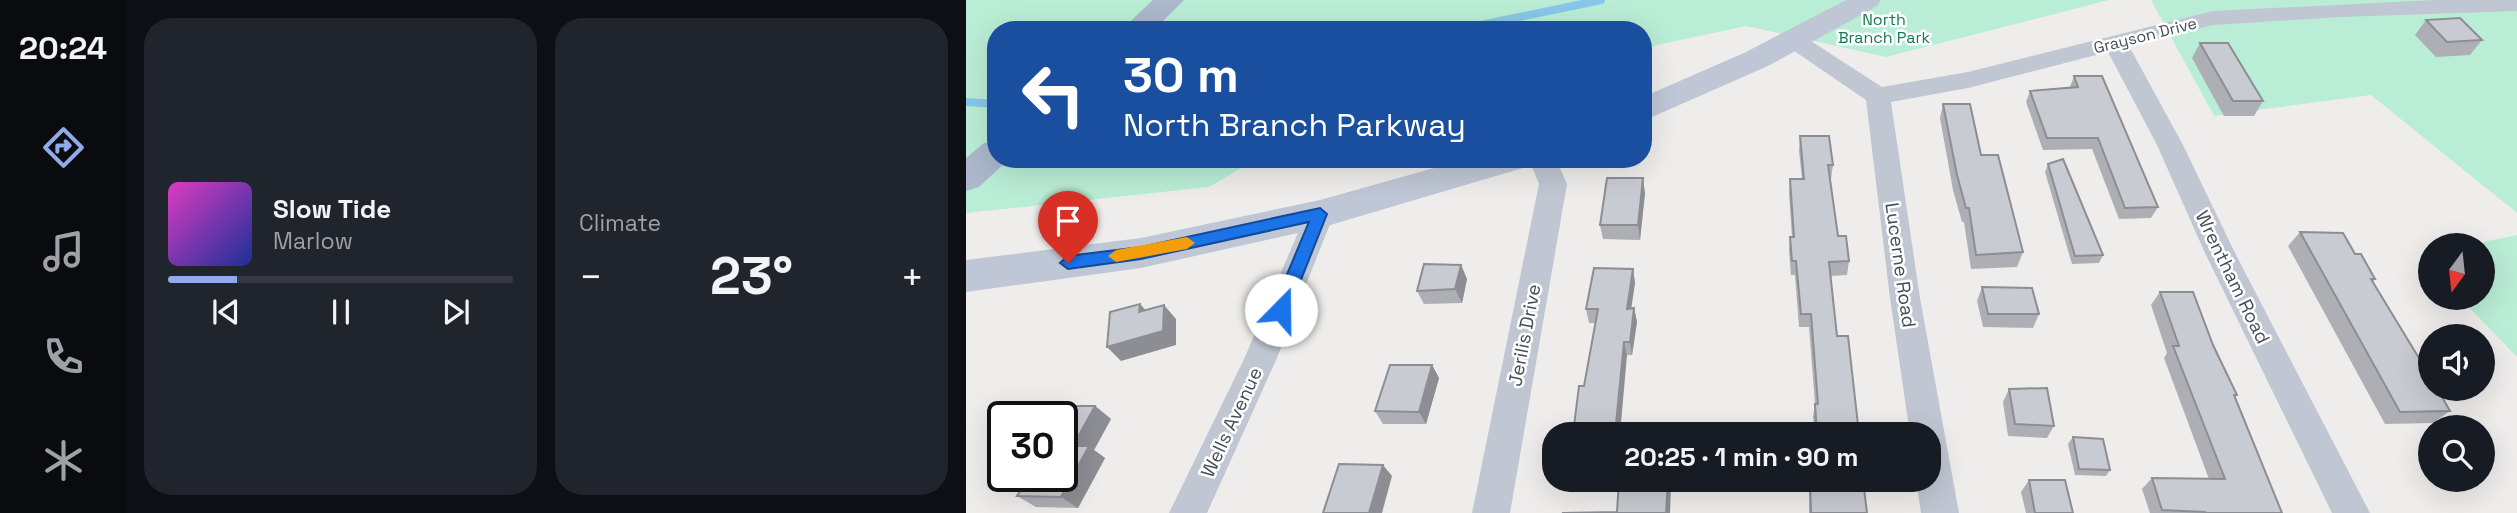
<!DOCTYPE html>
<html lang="en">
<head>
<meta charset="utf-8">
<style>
	:root { --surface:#171b24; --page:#20242c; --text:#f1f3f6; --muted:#9ea1a6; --line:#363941; --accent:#91abea }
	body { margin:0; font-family:"Space Grotesk",sans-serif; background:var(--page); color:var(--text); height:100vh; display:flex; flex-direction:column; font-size:26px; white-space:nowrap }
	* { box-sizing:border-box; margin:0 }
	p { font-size:23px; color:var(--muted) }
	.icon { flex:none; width:38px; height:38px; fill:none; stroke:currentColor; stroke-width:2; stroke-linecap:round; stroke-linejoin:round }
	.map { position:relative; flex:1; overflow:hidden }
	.details { display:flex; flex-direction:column; gap:18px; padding:18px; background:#0d0f14; width:840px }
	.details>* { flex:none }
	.banner { position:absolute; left:21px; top:21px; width:665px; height:147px; border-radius:28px; box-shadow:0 7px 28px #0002; background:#1a4fa0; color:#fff; overflow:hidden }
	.needle { width:46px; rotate:195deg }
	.tools { position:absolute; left:1452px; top:233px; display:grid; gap:14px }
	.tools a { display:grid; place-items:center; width:77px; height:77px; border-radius:50%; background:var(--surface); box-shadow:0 7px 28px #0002; font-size:35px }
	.speed { position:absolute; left:21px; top:401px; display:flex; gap:14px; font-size:35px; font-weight:700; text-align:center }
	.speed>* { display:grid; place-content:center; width:91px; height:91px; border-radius:50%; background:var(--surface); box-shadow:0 7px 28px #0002; line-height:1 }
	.speed .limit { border:4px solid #111; border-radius:10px; background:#fff; color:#111 }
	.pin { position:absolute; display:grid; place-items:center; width:60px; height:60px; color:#fff; margin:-72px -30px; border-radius:50% 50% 50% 0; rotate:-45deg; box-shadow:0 0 7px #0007 }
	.pin .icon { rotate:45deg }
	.me { position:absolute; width:77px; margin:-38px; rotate:22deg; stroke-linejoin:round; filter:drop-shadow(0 0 5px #0008) }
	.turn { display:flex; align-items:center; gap:24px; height:147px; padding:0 21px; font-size:32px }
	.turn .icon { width:91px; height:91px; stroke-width:2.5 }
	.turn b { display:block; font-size:49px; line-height:60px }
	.big { font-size:52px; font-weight:700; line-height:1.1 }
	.details .widget { flex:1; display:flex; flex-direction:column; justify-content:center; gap:10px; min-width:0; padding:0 24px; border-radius:28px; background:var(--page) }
	.song { display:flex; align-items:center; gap:21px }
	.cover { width:84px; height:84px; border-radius:10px; background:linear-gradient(135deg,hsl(310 70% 55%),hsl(230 70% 35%)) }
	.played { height:7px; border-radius:4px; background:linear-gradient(90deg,var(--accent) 20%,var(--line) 20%) }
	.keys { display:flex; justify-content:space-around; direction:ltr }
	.heat { display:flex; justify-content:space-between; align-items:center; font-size:38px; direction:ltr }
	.details .tiles { flex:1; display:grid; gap:18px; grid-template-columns:repeat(2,1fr) }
	.trip { position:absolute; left:576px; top:422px; width:399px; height:70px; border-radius:28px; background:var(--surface); box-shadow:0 7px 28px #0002; font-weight:700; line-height:70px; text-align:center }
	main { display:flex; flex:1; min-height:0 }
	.menu { display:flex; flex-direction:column; width:126px; justify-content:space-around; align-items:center; background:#090b0e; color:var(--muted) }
	.menu .icon { width:49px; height:49px }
	.menu .on { color:var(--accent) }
	.menu b { font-size:32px; color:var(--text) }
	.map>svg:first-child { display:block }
	.green { fill:#baedd5 }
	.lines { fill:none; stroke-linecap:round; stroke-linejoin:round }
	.stream { stroke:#88c7ea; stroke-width:8 }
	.street { fill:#c0c6d2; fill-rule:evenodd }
	.secondary { fill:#bfc7d6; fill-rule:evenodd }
	.primary { fill:#acb7cc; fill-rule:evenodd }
	.wall { fill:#adafb5 }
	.shaded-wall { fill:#8d8e93 }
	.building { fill:#c9cbd2; stroke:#8d8e93; stroke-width:2 }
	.route { fill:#1a73e8; stroke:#114b97; stroke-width:2 }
	.slow { fill:#f59e0b }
	.labels { text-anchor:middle; stroke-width:5; stroke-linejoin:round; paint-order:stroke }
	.far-park-label { font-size:16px; fill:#177956; stroke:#fff }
	.far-street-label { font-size:16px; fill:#454d59; stroke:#fff }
	.street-label { font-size:19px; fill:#454d59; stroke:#fff }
</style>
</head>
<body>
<main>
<nav class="menu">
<b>20:24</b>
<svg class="icon on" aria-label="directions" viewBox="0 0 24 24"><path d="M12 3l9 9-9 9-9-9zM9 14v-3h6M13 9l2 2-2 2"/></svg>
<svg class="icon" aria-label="music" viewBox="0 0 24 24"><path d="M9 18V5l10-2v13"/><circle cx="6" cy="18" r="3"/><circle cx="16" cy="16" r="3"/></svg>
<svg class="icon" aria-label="phone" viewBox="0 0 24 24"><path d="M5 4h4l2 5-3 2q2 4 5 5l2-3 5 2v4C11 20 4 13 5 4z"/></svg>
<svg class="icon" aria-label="climate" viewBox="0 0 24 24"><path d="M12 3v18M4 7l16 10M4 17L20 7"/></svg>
</nav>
<section class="details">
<div class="tiles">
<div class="widget">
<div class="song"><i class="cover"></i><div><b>Slow Tide</b><p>Marlow</p></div></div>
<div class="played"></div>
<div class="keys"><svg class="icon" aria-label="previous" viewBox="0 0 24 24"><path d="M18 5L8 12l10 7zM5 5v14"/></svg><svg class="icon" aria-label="pause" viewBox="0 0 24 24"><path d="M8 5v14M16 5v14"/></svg><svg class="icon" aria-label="next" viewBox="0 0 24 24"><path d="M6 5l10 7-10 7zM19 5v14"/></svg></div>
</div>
<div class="widget"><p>Climate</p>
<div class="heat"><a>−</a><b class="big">23°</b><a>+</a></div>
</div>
</div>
</section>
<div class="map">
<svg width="1551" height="513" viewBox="0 0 1551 513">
	<rect width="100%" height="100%" fill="#efedec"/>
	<!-- green -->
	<g class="green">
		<polygon points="0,0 1143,0 920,57 780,26 677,48 677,30 30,30 30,159 291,159 243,187 0,213"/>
		<polygon points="1185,0 1551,0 1551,213 1405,95 1248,116"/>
		<polygon points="1551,235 1551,357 1494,298 1517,298 1517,245 1502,245"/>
	</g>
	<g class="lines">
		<!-- stream -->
		<g class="stream">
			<polyline points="491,30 635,0"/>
			<polyline points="0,102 30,104"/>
		</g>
		<!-- street -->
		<g class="street">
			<polygon points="1469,0 1551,0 1551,11 1374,17 1247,25 1163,46 1217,145 1269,253 1404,513 1366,513 1239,253 1191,145 1142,52 1002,88 925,102 954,298 993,513 955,513 950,480 962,480 962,434 944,434 924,298 900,100 821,46 817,41 821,36 829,34 837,36 916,87 1002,72 1247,11"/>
			<polygon points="563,159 590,159 601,184 544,513 506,513 573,184"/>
			<polygon points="354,203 364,206 368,214 311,358 241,513 203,513 279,357 340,214 344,206"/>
		</g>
		<!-- secondary -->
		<g class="secondary">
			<polygon points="880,0 915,0 911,6 802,66 677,121 677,97 780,52"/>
			<polygon points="500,159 562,159 557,168 354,228 175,268 0,292 0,260 175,238 354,200"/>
		</g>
		<!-- primary -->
		<g class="primary">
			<polygon points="187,0 218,0 188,30 155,30"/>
			<polygon points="30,140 30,159 43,159 13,187 0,191 0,158 18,143"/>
		</g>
	</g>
	<!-- wall -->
	<g class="wall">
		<polygon points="1460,20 1516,40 1504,55 1470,57 1449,35"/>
		<polygon points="1234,43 1297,101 1288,116 1258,116 1226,58"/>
		<polygon points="1108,76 1192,207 1185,218 1153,219 1126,149 1077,150 1060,102 1064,91 1104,87"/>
		<polygon points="977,104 1015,155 1057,252 1051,267 1005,269 998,222 996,222 987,190 974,118"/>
		<polygon points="834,136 867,165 865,179 864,179 872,236 883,261 881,275 865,276 871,336 893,434 849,434 847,417 849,404 843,327 833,327 829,275 825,275 823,251 824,237 826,237 823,193 824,179 836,179 833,151"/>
		<polygon points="1082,164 1137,255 1133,263 1106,264 1079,172"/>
		<polygon points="679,193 674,240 637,239 634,225"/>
		<polygon points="1334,232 1389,254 1409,279 1407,282 1484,411 1467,423 1419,424 1322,246"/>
		<polygon points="495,265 501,279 496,303 458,304 451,291"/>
		<polygon points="667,269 669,283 665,309 668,308 671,322 666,355 661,355 618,386 629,323 623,323 620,309"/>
		<polygon points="1016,287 1073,314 1067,328 1017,327 1011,301"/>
		<polygon points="1194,292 1247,345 1271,395 1269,398 1316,513 1184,513 1176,489 1186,478 1243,479 1198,358 1201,353 1185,305"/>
		<polygon points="466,365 473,378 460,424 417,424 409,411"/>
		<polygon points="1043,389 1088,426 1081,438 1042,436 1037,402"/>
		<polygon points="129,406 145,419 128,450 139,458 112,508 70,507 51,496"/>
		<polygon points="1107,437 1144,470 1140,476 1109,475 1102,444"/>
		<polygon points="843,480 897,480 901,513 843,513"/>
		<polygon points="1063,480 1107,513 1060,513 1055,492"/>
	</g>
	<!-- shaded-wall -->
	<g class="shaded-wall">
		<polygon points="677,178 679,193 674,240 672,225"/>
		<polygon points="495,265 501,279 496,303 489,289"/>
		<polygon points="667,269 669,283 663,322 661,309"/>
		<polygon points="174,304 187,318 173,312"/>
		<polygon points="198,305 210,319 210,345 155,361 141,347"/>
		<polygon points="668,308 671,322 666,355 664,342"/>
		<polygon points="658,342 661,355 654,434 649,434"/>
		<polygon points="466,365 473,378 460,424 453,412"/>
		<polygon points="129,406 145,419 128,450 139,458 112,508 95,497 107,446"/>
		<polygon points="417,465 426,476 416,513 403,513"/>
		<polygon points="702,480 704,480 705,484 704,513 700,513"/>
	</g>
	<!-- building -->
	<g class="building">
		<polygon points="1494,18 1516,40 1481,42 1460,20"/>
		<polygon points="1234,43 1262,43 1297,101 1267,101"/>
		<polygon points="1108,76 1136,76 1192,207 1159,208 1132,138 1081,138 1064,91 1112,87"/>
		<polygon points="977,104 1004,104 1015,155 1032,155 1057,252 1010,255 1003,208 1000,208 991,175"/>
		<polygon points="834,136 863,136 867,165 862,165 872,236 880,236 883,261 863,262 871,336 882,336 893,434 851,434 849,404 852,404 845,314 835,314 830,261 826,261 824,237 828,237 824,179 838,179"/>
		<polygon points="1097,159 1137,255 1109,256 1082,164"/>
		<polygon points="641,178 677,178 672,225 634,225"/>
		<polygon points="1334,232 1377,233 1389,254 1395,254 1409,279 1405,279 1465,378 1465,388 1471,388 1484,411 1434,412"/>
		<polygon points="458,264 495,265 489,289 451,291"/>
		<polygon points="628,268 667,269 661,309 668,308 664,342 658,342 649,434 607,434 613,386 618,386 632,309 620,309"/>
		<polygon points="1016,287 1066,288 1073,314 1022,314"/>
		<polygon points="1194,292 1227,292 1247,345 1271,395 1268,395 1316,513 1240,513 1239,512 1196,510 1186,478 1259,479 1207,346 1213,346"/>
		<polygon points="174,304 173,312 198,305 197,331 141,347 144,312"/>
		<polygon points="424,365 466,365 453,412 409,411"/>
		<polygon points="1081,388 1088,426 1049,424 1043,389"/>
		<polygon points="104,406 129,406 107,446 123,446 95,497 51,496 63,476 96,476 96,419"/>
		<polygon points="1107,437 1137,439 1144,470 1113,469"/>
		<polygon points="373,464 417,465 403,513 357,513"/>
		<polygon points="653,480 702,480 700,513 596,513 651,512"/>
		<polygon points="844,480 897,480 901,513 845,513"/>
		<polygon points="1063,480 1099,480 1107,513 1069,513"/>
	</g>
	<!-- route -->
	<polygon class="route" points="354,208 361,214 323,310 321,315 309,315 306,310 343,222 175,259 102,269 94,263 102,256 175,247"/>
	<!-- slow -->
	<polygon class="slow" points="221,237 229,243 221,249 150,262 142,256 150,250"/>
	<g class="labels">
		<!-- far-park labels -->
		<g class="far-park-label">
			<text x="918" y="25">North<tspan x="918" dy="18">Branch Park</tspan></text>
		</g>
		<!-- far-street labels -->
		<g class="far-street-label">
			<text transform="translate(1179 35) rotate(-14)" y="6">Grayson Drive</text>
		</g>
		<!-- street labels -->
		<g class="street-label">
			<text transform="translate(935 265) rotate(82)" y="7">Lucerne Road</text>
			<text transform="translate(1267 277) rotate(64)" y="7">Wrentham Road</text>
			<text transform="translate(558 335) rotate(-79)" y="7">Jerilis Drive</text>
			<text transform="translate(265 422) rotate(-65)" y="7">Wells Avenue</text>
		</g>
	</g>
</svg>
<div class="tools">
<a><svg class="needle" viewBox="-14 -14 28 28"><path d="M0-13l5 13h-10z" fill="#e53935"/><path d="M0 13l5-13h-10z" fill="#9ea1a6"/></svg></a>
<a><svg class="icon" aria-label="sound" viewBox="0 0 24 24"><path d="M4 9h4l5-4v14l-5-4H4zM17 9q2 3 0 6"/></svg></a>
<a><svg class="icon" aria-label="search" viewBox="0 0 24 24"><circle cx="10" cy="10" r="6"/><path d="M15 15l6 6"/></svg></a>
</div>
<div class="speed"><div class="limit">30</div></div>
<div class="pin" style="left:102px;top:263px;background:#d93025"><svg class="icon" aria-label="arrive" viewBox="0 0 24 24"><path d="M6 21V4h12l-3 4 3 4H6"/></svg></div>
<svg class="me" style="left:315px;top:310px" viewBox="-20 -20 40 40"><circle r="19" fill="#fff"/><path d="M0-13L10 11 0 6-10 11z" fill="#1a73e8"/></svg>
<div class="trip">20:25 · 1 min · 90 m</div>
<div class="banner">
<div class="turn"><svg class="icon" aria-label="left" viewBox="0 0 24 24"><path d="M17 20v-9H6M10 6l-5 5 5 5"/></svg><div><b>30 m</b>North Branch Parkway</div></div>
</div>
</div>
</main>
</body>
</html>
